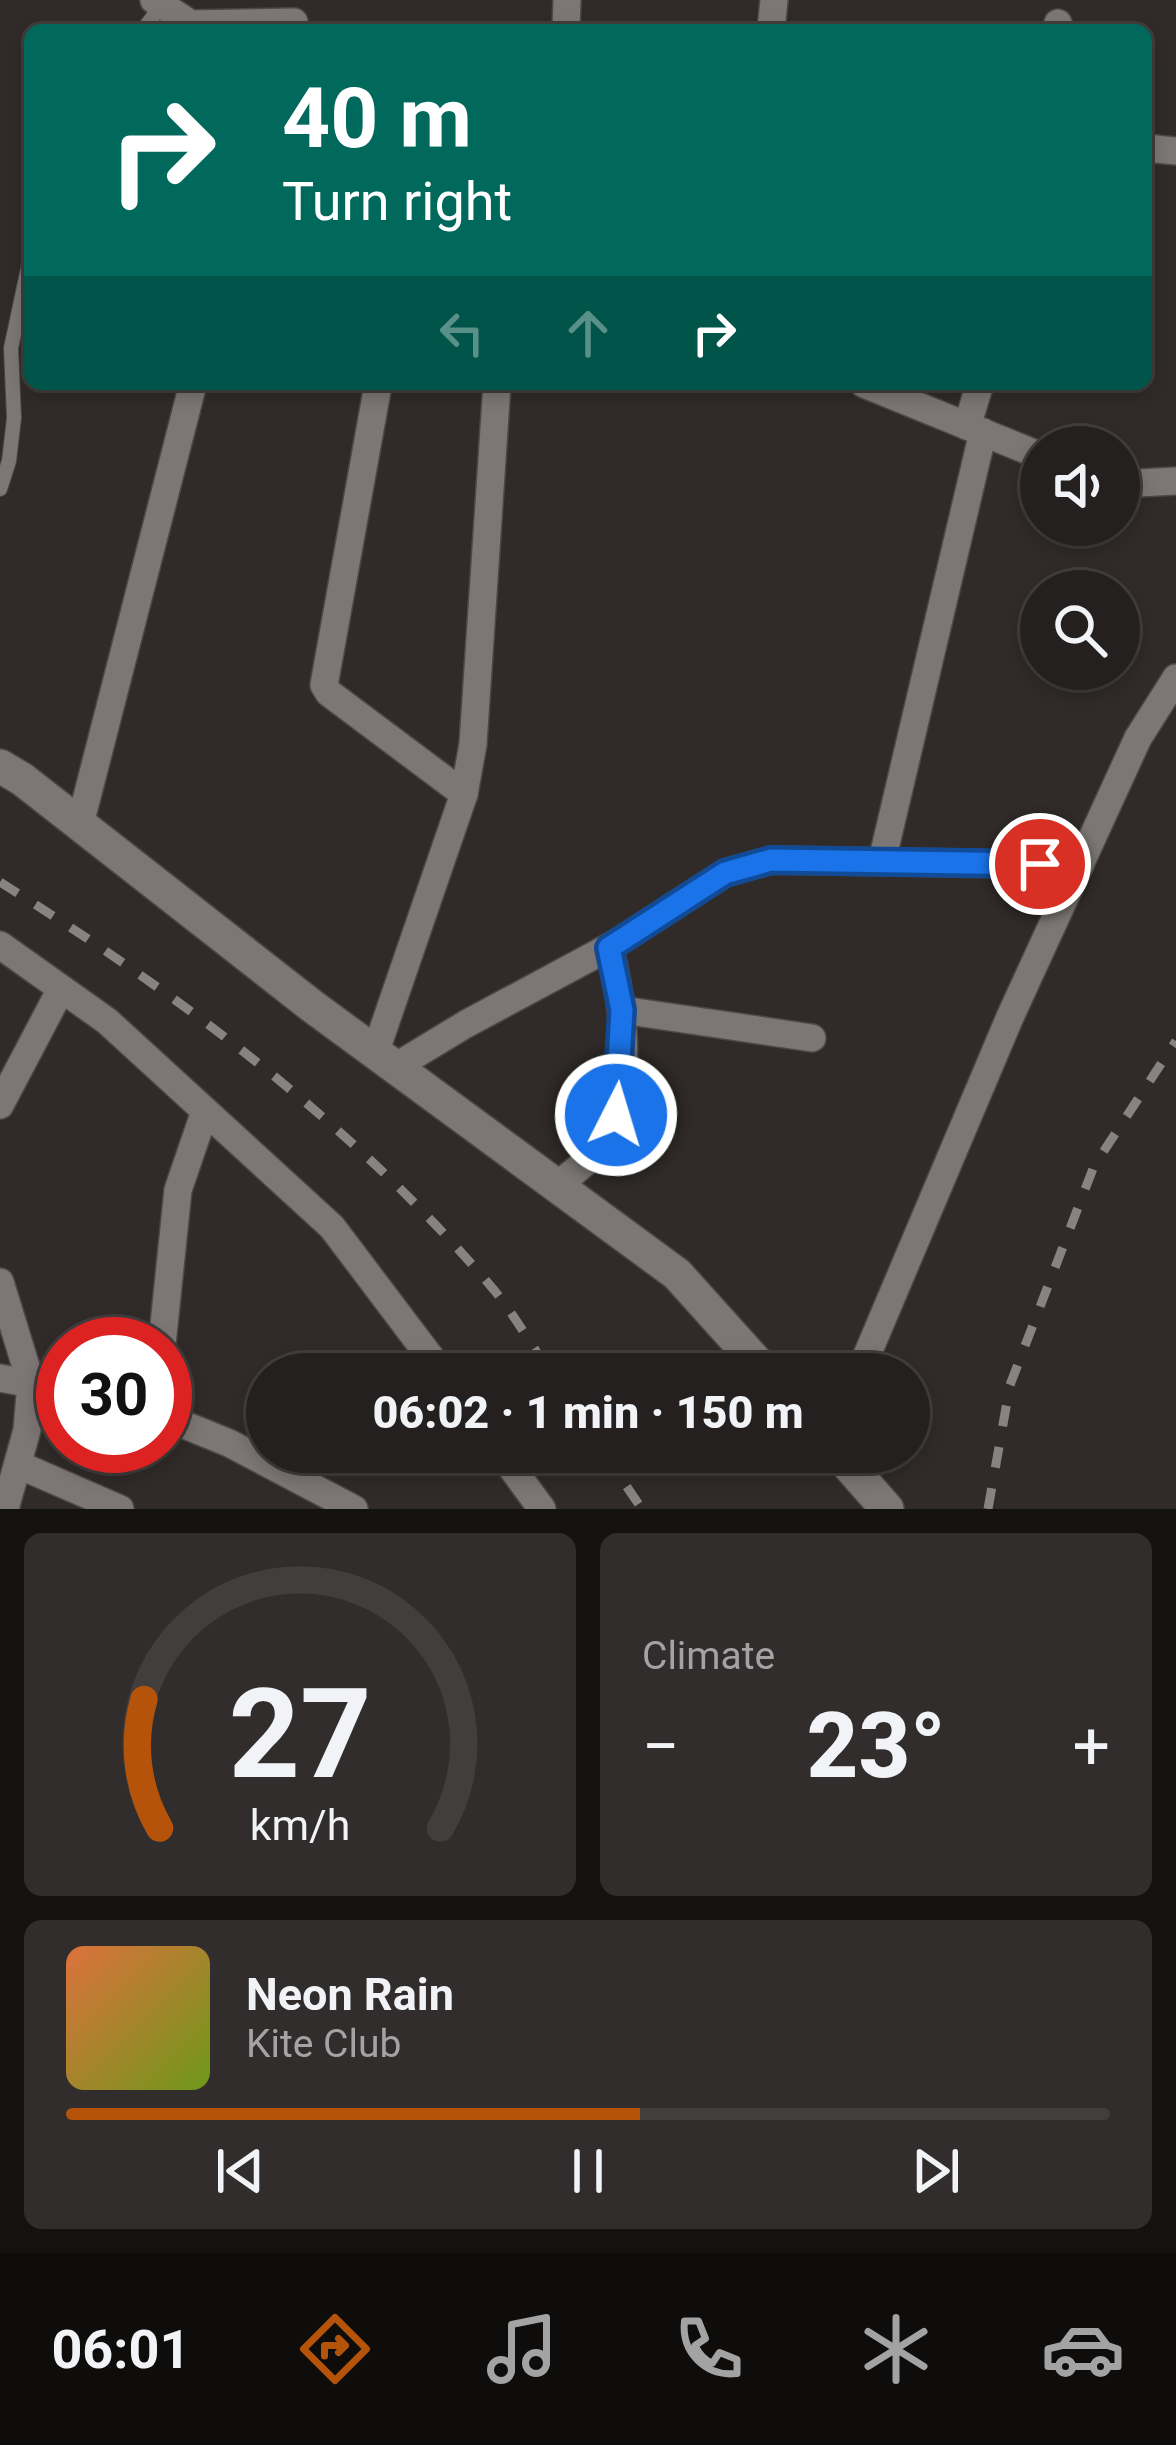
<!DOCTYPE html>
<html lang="en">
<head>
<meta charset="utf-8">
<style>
	:root { --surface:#24201f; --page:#302d2c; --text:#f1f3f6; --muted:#a3a3a4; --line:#413e3d; --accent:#b45309 }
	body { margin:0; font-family:Roboto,sans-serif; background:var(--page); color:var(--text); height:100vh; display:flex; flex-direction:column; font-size:45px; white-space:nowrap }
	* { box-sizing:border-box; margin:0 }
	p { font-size:39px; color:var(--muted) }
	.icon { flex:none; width:66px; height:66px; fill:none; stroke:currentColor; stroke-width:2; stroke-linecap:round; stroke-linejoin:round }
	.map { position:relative; height:1509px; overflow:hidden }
	.sheet { display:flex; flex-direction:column; gap:24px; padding:24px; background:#141211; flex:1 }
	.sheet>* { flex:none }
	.banner { position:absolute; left:24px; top:24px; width:1128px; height:366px; border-radius:18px; box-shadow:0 6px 18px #0003,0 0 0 3px var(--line); background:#00695c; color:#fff; overflow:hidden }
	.buttons { position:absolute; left:1020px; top:426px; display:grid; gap:24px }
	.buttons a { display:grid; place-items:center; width:120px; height:120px; border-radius:50%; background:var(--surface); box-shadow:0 6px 18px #0003,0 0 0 3px var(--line); font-size:60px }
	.speed { position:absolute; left:36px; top:1317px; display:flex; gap:24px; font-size:60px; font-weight:700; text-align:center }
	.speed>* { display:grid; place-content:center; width:156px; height:156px; border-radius:50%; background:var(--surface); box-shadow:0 6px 18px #0003,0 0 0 3px var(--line); line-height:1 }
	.speed .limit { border:18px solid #d22; background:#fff; color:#111 }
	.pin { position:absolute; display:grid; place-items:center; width:102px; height:102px; color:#fff; margin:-51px; border:6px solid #fff; border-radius:50%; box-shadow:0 3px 12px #0007 }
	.me { position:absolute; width:132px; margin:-66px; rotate:5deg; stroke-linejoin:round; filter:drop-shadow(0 0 9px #0008) }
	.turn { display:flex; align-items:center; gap:42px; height:252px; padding:0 60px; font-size:54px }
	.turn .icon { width:156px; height:156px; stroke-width:2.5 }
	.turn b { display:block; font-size:84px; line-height:102px }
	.lanes { display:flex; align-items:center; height:114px; padding:0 60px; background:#0003; justify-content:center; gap:60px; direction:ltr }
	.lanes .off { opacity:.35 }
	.big { font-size:90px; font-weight:800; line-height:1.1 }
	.sheet .widget { flex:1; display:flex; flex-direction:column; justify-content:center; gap:18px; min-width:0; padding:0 42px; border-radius:18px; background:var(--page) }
	.sheet .dial { align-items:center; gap:0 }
	.dial svg { height:312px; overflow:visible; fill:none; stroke:var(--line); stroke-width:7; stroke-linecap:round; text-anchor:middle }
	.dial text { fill:var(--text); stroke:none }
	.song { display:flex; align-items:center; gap:36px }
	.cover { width:144px; height:144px; border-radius:18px; background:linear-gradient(135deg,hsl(20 70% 55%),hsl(80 70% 35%)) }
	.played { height:12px; border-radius:6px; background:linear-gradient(90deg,var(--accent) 55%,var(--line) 55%) }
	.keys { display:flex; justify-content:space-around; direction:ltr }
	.heat { display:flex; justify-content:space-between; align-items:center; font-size:66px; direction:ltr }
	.sheet .tiles { flex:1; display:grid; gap:24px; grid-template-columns:1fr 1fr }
	.widget:last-child { grid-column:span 2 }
	.trip { position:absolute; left:246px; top:1353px; width:684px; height:120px; border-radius:60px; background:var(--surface); box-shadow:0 6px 18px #0003,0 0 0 3px var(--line); font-weight:800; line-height:120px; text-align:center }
	.dock { display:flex; height:192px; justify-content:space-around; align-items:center; background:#0e0d0c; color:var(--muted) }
	.dock .icon { width:84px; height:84px }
	.dock .active { color:var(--accent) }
	.dock b { font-size:54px; color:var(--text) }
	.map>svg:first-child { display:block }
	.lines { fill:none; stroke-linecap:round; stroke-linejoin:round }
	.service-casing { stroke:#4c4846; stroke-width:16 }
	.minor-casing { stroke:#4c4846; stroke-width:30 }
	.tertiary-casing { stroke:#4c4846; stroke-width:36 }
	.service { stroke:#7c7774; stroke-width:14 }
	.minor { stroke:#7c7774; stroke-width:27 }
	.tertiary { stroke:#7c7774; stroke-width:33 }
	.rail { stroke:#878382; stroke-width:9; stroke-dasharray:21 21; stroke-linecap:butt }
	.route-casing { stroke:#114b97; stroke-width:30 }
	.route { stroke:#1a73e8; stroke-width:21 }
</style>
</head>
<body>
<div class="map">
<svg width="1176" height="1509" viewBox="0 0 1176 1509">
	<rect width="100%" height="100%" fill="#302b29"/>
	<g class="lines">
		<defs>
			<g id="service">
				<polyline points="143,30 161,6"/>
				<polyline points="0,489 9,461 14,418 11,348 30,259"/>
			</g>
			<g id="minor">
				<polyline points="154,0 191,24 294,22 292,30"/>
				<polyline points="566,30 567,0"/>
				<polyline points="771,30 774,0"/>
				<polyline points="1057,30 1058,23"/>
				<polyline points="1146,148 1176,151"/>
				<polyline points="864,384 1041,456"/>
				<polyline points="378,385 324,685 329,693 464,794"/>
				<polyline points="967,426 980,384"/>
				<polyline points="1119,484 1176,481"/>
				<polyline points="80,824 193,384"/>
				<polyline points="882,861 983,432"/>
				<polyline points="0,945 107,1021 332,1227 443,1374"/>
				<polyline points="622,1010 812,1038"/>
				<polyline points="375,1053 464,794 473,744 497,384"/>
				<polyline points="395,1067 466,1024 615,944 725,873 771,860 1080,865"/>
				<polyline points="0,1105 61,989"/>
				<path d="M557 1186C575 1170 599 1155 610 1133 633 1085 623 997 609 948"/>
				<polyline points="0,1282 31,1383 27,1430 5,1509"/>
				<polyline points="162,1344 178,1190 205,1111"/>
				<polyline points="859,1374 1010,1017 1138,738 1176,678"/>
				<polyline points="0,1378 63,1390"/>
				<polyline points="165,1417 229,1443 354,1509"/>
				<polyline points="500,1452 542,1509"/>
				<polyline points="19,1465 120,1509"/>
			</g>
			<g id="tertiary">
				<polyline points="0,766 22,779 312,1006 677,1274 767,1374"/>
				<polyline points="837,1452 887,1509"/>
			</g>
		</defs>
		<!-- service casing -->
		<use href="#service" class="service-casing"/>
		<!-- minor casing -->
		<use href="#minor" class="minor-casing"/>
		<!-- tertiary casing -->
		<use href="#tertiary" class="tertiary-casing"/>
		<!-- service -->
		<use href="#service" class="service"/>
		<!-- minor -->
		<use href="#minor" class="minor"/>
		<!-- tertiary -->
		<use href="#tertiary" class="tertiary"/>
		<!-- rail -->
		<g class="rail">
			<path d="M0 882C180 995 357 1127 494 1290 515 1316 532 1346 551 1374"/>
			<polyline points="603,1452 642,1509"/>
			<polyline points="988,1509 1010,1385 1094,1166 1176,1041"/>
		</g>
	</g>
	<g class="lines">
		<defs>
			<polyline id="route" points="616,1115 622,1010 609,948 725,873 771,860 1040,864"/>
		</defs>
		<!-- route casing -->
		<use href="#route" class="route-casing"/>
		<!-- route -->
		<use href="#route" class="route"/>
	</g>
</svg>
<div class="buttons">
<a><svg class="icon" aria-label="sound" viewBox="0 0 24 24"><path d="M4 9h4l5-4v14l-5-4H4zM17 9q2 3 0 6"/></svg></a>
<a><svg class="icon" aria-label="search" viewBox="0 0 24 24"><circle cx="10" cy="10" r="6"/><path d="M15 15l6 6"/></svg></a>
</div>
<div class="speed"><div class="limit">30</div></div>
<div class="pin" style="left:1040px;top:864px;background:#d93025"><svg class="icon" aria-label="arrive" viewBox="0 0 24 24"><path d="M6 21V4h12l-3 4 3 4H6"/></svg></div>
<svg class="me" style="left:616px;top:1115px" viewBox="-20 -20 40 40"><circle r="17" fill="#1a73e8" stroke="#fff" stroke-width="3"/><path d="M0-11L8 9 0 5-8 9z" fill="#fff"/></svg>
<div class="trip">06:02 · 1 min · 150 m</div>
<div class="banner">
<div class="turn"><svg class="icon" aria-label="right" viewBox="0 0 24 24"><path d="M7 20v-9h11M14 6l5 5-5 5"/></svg><div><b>40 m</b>Turn right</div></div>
<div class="lanes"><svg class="icon off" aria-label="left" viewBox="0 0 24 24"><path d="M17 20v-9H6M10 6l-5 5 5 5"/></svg><svg class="icon off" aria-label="ahead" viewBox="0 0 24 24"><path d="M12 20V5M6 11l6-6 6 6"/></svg><svg class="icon" aria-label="right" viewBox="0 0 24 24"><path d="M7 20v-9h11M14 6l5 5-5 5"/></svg></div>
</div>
</div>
<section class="sheet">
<div class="tiles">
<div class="widget dial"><svg viewBox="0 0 100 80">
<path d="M14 69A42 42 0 1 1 86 69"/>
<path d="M14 69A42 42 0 0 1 10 36" stroke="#b45309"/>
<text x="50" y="56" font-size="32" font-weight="700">27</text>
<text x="50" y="72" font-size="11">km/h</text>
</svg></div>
<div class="widget"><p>Climate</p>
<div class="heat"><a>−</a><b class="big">23°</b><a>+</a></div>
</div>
<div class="widget">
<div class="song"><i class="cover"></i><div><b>Neon Rain</b><p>Kite Club</p></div></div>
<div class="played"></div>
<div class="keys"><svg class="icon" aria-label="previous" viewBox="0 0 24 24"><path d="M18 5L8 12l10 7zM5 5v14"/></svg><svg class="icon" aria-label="pause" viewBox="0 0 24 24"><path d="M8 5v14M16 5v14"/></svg><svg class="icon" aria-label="next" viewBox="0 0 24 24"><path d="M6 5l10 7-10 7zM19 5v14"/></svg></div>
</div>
</div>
</section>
<nav class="dock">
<b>06:01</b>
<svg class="icon active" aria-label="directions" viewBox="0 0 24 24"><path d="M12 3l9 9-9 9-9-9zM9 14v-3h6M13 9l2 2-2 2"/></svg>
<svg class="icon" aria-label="music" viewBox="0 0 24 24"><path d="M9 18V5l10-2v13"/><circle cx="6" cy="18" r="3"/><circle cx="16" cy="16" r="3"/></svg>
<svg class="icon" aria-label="phone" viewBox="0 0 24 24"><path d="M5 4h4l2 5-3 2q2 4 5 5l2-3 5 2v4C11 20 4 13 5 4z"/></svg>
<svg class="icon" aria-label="climate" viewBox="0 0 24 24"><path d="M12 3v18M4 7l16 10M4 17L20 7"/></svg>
<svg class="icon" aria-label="car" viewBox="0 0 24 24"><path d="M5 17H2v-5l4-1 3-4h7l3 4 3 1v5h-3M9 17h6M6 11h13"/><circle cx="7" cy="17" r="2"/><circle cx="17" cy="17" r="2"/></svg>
</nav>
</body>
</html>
